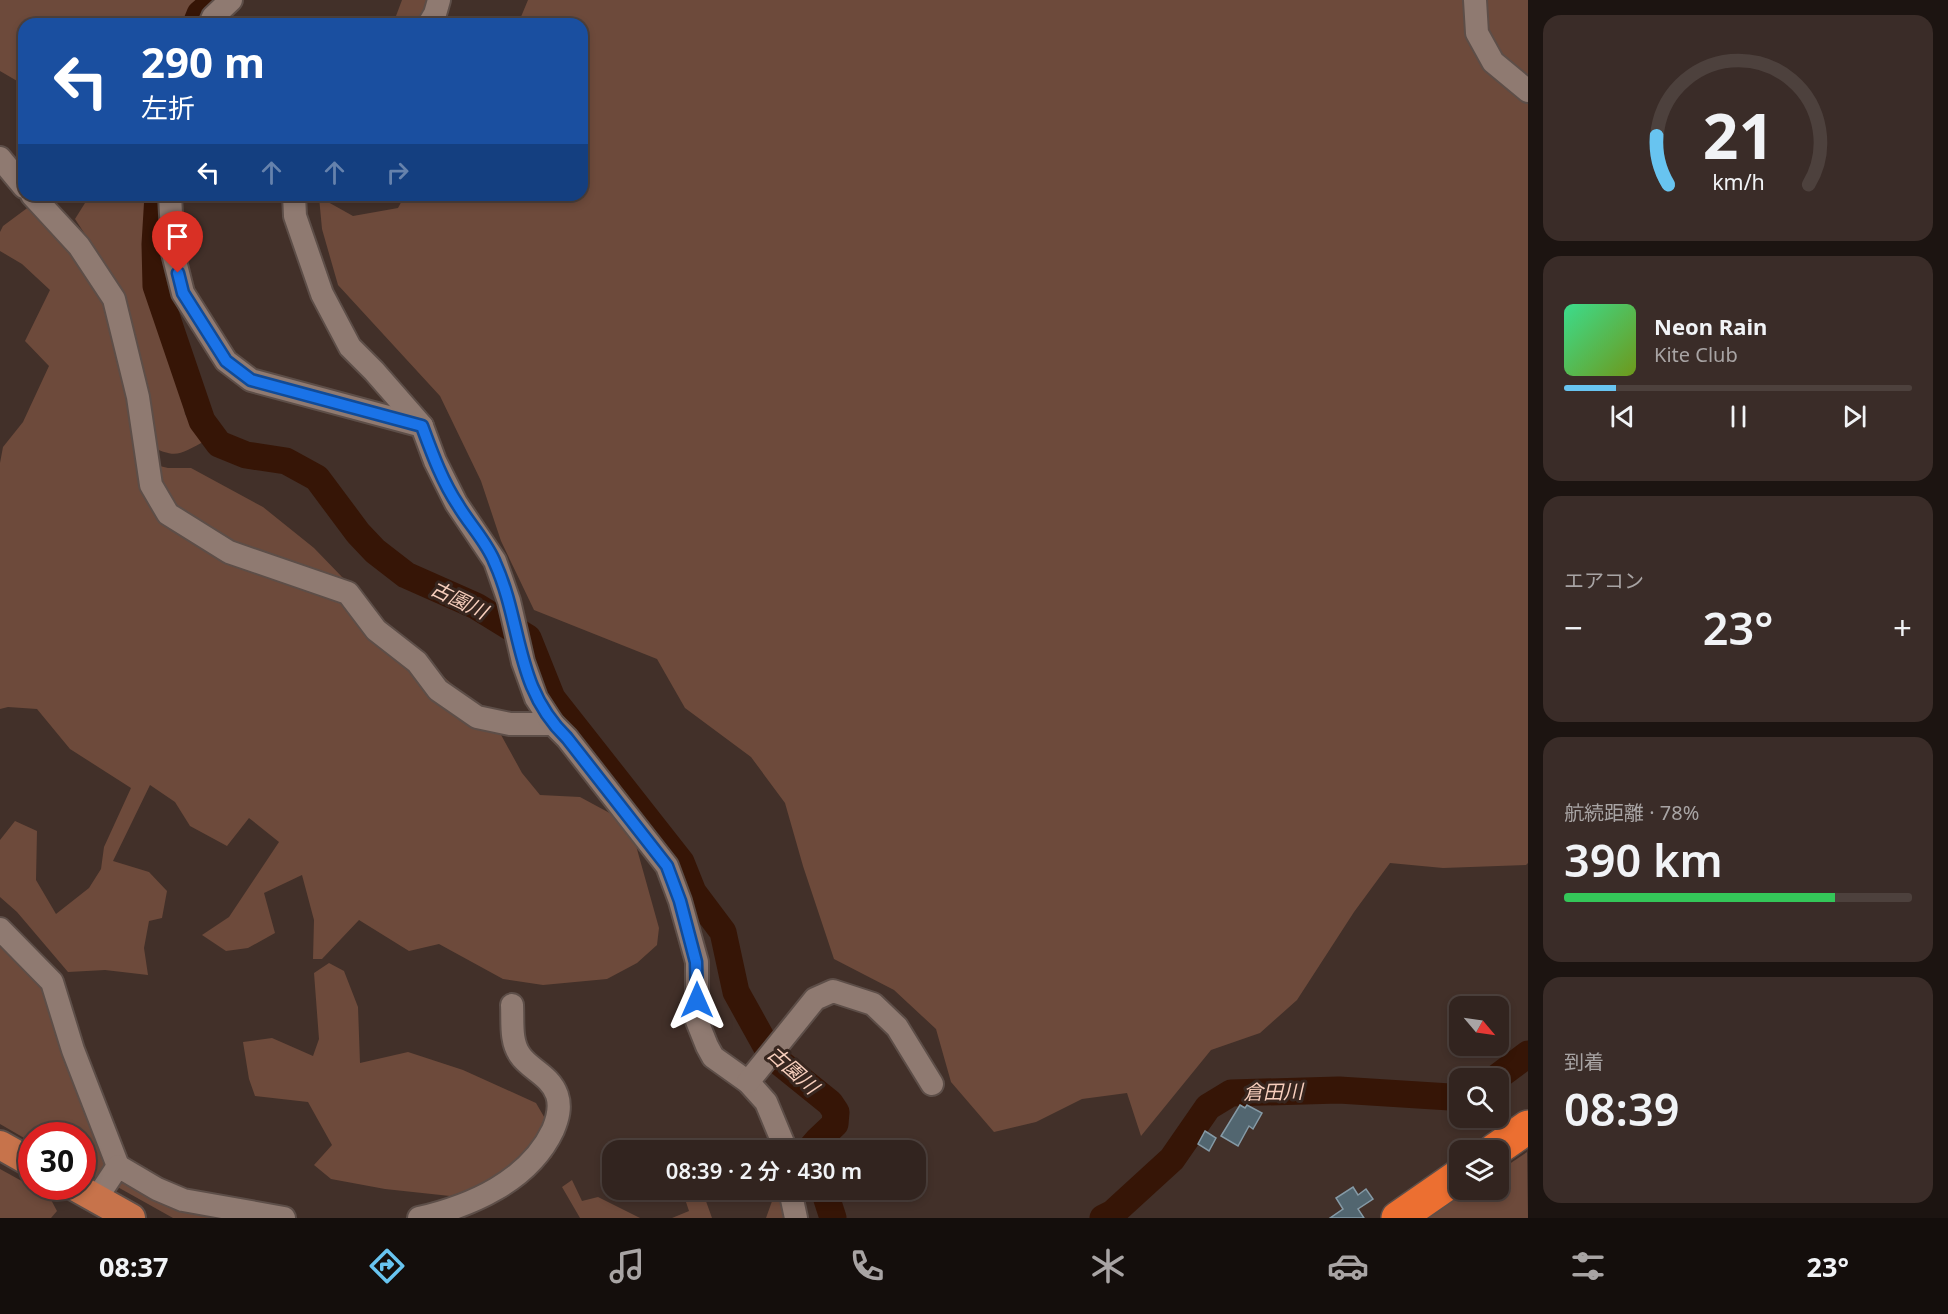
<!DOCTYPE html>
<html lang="ja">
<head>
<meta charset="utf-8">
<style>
	:root { --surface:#32241f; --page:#3a2c28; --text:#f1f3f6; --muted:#a8a4a4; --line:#4d413d; --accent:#68c4f0 }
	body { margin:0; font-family:"Noto Sans","Noto Sans JP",sans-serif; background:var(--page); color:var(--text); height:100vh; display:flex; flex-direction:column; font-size:22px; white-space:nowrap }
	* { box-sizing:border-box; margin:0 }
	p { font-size:20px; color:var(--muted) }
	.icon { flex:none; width:33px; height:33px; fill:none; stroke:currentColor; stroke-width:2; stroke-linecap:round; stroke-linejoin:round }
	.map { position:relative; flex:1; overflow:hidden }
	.details { display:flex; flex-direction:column; gap:15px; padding:15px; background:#1c1411; width:420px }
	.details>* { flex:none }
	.banner { position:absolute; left:18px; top:18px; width:570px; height:183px; border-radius:18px; box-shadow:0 3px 9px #0003,0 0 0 2px var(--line); background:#1a4fa0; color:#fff; overflow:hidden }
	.needle { width:39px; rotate:119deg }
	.fabs { position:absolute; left:1449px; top:996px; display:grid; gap:12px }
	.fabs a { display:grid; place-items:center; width:60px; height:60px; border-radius:12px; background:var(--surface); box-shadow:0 3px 9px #0003,0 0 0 2px var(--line); font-size:30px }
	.speed { position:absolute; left:18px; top:1122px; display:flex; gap:12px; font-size:30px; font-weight:700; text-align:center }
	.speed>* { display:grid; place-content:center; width:78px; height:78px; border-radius:50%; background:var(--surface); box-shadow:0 3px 9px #0003,0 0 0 2px var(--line); line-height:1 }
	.speed .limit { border:9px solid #d22; background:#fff; color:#111 }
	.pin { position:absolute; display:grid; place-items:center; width:51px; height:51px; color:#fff; margin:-62px -26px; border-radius:50% 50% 50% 0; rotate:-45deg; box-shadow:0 0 6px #0007 }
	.pin .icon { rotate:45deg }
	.me { position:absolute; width:66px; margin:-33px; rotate:0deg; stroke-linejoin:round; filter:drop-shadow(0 0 4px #0008) }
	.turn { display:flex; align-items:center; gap:21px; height:126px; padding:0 24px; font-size:27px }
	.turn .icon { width:78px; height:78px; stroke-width:2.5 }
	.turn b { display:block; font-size:42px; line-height:51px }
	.lanes { display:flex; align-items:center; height:57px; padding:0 24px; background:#0003; justify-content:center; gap:30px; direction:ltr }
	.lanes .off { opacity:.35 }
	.big { font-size:45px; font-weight:600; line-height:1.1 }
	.details .card { flex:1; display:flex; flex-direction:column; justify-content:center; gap:9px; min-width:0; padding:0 21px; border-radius:18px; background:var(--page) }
	.details .dial { align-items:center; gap:0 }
	.dial svg { height:156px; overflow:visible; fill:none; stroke:var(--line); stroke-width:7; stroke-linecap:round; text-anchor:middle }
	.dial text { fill:var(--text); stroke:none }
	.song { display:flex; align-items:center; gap:18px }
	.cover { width:72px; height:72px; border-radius:9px; background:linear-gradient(135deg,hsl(150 70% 55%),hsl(80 70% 35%)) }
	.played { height:6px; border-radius:3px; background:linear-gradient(90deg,var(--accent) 15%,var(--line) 15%) }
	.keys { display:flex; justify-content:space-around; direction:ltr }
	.heat { display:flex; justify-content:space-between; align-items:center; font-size:33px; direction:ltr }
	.charge { height:9px; border-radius:4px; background:linear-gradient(90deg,#34c759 78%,var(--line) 0) }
	.trip { position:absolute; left:602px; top:1140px; width:324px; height:60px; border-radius:18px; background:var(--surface); box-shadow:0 3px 9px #0003,0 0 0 2px var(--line); font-weight:600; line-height:60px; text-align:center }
	.dock { display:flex; height:96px; justify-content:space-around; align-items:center; background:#140e0c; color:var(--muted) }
	.dock .icon { width:42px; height:42px }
	.dock .active { color:var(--accent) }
	.dock b { font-size:27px; color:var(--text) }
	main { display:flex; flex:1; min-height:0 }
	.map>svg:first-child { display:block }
	.green { fill:#6d4a3b }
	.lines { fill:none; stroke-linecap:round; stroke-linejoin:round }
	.river { stroke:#361506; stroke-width:27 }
	.building { fill:#526670; stroke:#859aa6; stroke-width:1.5 }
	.minor-casing { stroke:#5d4e48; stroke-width:26 }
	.major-casing { stroke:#5d4e48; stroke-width:32 }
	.highway-casing { stroke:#5d4e48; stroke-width:36 }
	.minor { stroke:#8f7a71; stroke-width:22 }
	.major { stroke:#c7734b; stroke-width:28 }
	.highway { stroke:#ec6f31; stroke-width:33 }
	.route-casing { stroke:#114b97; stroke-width:15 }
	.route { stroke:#1a73e8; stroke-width:10 }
	.labels { text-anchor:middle; stroke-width:6; stroke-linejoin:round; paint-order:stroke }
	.water-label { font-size:20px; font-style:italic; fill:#f7cebc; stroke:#37261f }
</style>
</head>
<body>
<main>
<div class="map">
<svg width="1528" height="1218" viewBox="0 0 1528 1218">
	<rect width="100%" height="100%" fill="#423029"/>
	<!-- green -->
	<g class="green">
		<polygon points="0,0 202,0 192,17 192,24 24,24 24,85 0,71"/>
		<polygon points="402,0 429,0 416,24 393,24"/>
		<polygon points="528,0 1528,0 1528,863 1526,865 1443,868 1390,863 1354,912 1297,1000 1260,1033 1211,1050 1141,1136 1127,1093 1082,1099 1036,1122 994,1132 951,1082 936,1029 894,990 834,959 803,866 785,803 751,757 685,708 657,659 534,610 501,541 481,481 440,396 338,285 322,229 319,197 353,216 398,208 405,195 582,195 582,24 518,24"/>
		<path d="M90 195H163L159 209 158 257 185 414 194 431 207 440C179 454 178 460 148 445L143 391 121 289 75 219Z"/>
		<polygon points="34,203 82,261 113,318 143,462 168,468 191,468 263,507 314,548 404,641 494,722 522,773 540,795 580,797 630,824 659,928 657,945 637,963 607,979 543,985 503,979 439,944 409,951 359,920 322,959 313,959 314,920 302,875 264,893 275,933 248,948 226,951 202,935 229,917 279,842 249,818 227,846 190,826 175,802 150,785 113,861 149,872 167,891 162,918 149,921 144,948 148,975 105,970 68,972 17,912 0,897 0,840 15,821 37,831 36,880 56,914 89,888 101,869 104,847 131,788 70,749 37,709 8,707 0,709 0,463 3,447 23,422 49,366 25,341 50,290 22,264 0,251 0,232 3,226"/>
		<polygon points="0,917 63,980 81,1035 108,1164 97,1179 83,1170 82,1136 32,1136 31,1142 0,1124"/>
		<polygon points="329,963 344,971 358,1007 360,1063 408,1052 463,1070 536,1103 557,1139 552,1157 532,1176 500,1180 450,1196 385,1189 331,1179 314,1165 332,1145 308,1102 255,1096 249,1079 243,1042 272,1038 313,1056 319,1039 314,973"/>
		<polygon points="1527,1152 1528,1218 1427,1218 1470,1190 1498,1190 1499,1171"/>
		<polygon points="0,1169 49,1196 57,1211 51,1218 0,1218"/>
		<polygon points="572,1180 582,1201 598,1197 640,1218 580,1218 562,1187"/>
		<polygon points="125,1181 233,1218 173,1218 114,1185"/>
		<polygon points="682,1190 702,1190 712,1218 672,1218 689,1211"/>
		<polygon points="776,1190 804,1190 807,1218 766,1218"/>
	</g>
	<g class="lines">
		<!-- river -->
		<g class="river">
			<polyline points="196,24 200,14 216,0"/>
			<polyline points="158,195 155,244 156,286 202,421 219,444 246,455 286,461 317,478 358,533 375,551 406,575 476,606 528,638 552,698 681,862 693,892 723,932 736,992 766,1046 778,1061 830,1103 836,1112 835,1124 818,1140 812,1147 812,1150"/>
			<polyline points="1496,1078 1528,1054"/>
			<polyline points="824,1190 833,1218"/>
			<polyline points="1103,1218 1113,1213 1172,1159 1208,1107 1231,1093 1339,1090 1450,1097 1460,1095"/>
		</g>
	</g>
	<!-- building -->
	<g class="building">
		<polygon points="1240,1105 1245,1108 1247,1105 1262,1113 1253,1129 1249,1126 1238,1146 1221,1136"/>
		<polygon points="1205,1131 1216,1138 1209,1151 1198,1144"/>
		<polygon points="1353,1187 1358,1195 1366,1189 1373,1199 1358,1209 1364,1218 1330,1218 1343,1209 1336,1198"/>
	</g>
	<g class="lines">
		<defs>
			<g id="minor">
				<polyline points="1475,0 1477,33 1493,62 1528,91"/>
				<polyline points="210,24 213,17 231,0"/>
				<polyline points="429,24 435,14 439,0"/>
				<polyline points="0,158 24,187"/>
				<polyline points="32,195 79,246 114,299 138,397 151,485 168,514 229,552 348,593 376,630 417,662 438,690 477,717 510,724 553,724"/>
				<polyline points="170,195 173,253 183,293 226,361 251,380 422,426"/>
				<polyline points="294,195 295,216 322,294 350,347 374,371 422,426 435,461 456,503 495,561 509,601 523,662 536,698 553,724 567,738 667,866 680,901 697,962 697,1021 707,1046 713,1057 748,1082 766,1102 786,1150"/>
				<polyline points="0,929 52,982 73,1050 118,1166"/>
				<polyline points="748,1082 815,999 833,991 873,1004 897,1027 932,1084"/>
				<polyline points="790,1190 796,1218"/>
				<polyline points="96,1199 118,1166 157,1189 183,1200 284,1218"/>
				<path d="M419 1218C471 1206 529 1181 553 1130 558 1118 561 1107 557 1095 550 1075 529 1069 520 1055 510 1041 513 1021 512 1005"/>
			</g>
			<g id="major">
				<polyline points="0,1145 32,1163"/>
				<polyline points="74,1186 131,1218"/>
			</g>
			<g id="highway">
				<polyline points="1495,1150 1528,1127"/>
				<polyline points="1398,1218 1460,1175"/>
			</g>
		</defs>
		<!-- minor casing -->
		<use href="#minor" class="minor-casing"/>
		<!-- major casing -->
		<use href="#major" class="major-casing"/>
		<!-- highway casing -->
		<use href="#highway" class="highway-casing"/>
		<!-- minor -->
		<use href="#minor" class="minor"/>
		<!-- major -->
		<use href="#major" class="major"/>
		<!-- highway -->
		<use href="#highway" class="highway"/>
	</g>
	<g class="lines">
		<defs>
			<path id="route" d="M178 273 183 293 226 361 251 380 422 426C432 453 442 481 458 505 469 524 487 542 495 563 523 625 514 687 567 738L667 866 680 901 696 962 697 1000"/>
		</defs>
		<!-- route casing -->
		<use href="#route" class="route-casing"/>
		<!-- route -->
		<use href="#route" class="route"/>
	</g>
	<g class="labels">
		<!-- water labels -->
		<g class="water-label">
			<text transform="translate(459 600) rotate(26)" y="7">古園川</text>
			<text transform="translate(793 1070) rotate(42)" y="7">古園川</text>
			<text transform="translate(1273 1092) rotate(-1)" y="7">倉田川</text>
		</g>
	</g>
</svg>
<div class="fabs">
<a><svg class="needle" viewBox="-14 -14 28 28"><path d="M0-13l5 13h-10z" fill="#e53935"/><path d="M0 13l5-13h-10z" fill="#a8a4a4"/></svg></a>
<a><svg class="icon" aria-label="search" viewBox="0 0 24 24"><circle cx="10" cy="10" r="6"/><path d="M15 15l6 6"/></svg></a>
<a><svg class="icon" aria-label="layers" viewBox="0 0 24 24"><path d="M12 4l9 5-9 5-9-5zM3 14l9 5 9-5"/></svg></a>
</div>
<div class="speed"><div class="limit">30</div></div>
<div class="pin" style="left:178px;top:273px;background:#d93025"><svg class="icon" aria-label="arrive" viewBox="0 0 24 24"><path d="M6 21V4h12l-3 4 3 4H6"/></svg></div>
<svg class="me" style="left:697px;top:1000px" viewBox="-20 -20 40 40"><path d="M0-17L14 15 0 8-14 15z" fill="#1a73e8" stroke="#fff" stroke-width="4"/></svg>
<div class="trip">08:39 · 2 分 · 430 m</div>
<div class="banner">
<div class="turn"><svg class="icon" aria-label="left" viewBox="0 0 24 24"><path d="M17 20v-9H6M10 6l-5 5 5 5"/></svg><div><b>290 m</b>左折</div></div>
<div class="lanes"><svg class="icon" aria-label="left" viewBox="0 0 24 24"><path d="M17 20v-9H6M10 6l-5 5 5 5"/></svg><svg class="icon off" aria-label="ahead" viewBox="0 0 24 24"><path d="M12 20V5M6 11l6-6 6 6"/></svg><svg class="icon off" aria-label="ahead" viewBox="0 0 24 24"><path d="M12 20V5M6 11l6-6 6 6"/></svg><svg class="icon off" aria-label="right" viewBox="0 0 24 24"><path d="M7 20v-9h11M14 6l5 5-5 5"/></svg></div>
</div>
</div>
<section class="details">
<div class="card dial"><svg viewBox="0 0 100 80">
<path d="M14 69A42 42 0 1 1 86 69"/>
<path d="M14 69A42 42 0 0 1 8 44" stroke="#68c4f0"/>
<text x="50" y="56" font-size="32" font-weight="700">21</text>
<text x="50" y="72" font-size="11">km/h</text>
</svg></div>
<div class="card">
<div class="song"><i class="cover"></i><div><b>Neon Rain</b><p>Kite Club</p></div></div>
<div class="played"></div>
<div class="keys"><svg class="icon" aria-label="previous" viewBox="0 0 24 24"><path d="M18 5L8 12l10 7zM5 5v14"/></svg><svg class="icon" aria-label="pause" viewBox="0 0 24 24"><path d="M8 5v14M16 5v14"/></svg><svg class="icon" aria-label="next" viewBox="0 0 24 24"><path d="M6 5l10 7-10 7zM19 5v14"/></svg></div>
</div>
<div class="card"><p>エアコン</p>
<div class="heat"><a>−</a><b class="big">23°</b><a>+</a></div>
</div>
<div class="card"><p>航続距離 · 78%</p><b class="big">390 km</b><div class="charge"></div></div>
<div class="card"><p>到着</p><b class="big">08:39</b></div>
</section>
</main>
<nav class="dock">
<b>08:37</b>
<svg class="icon active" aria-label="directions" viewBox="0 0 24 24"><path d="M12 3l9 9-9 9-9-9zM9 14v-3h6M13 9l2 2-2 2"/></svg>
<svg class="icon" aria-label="music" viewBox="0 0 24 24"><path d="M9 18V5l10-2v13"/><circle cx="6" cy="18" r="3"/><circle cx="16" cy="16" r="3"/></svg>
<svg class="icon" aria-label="phone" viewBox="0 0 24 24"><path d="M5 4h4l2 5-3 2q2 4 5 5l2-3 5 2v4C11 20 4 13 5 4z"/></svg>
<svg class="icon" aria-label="climate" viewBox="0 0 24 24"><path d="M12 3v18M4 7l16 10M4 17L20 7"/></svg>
<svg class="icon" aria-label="car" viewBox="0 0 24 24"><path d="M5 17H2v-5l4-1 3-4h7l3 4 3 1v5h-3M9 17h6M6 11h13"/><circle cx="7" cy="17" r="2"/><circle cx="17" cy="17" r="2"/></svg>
<svg class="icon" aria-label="filters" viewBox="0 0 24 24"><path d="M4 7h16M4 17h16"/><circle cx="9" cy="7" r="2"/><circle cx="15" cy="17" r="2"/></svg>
<b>23°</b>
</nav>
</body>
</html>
